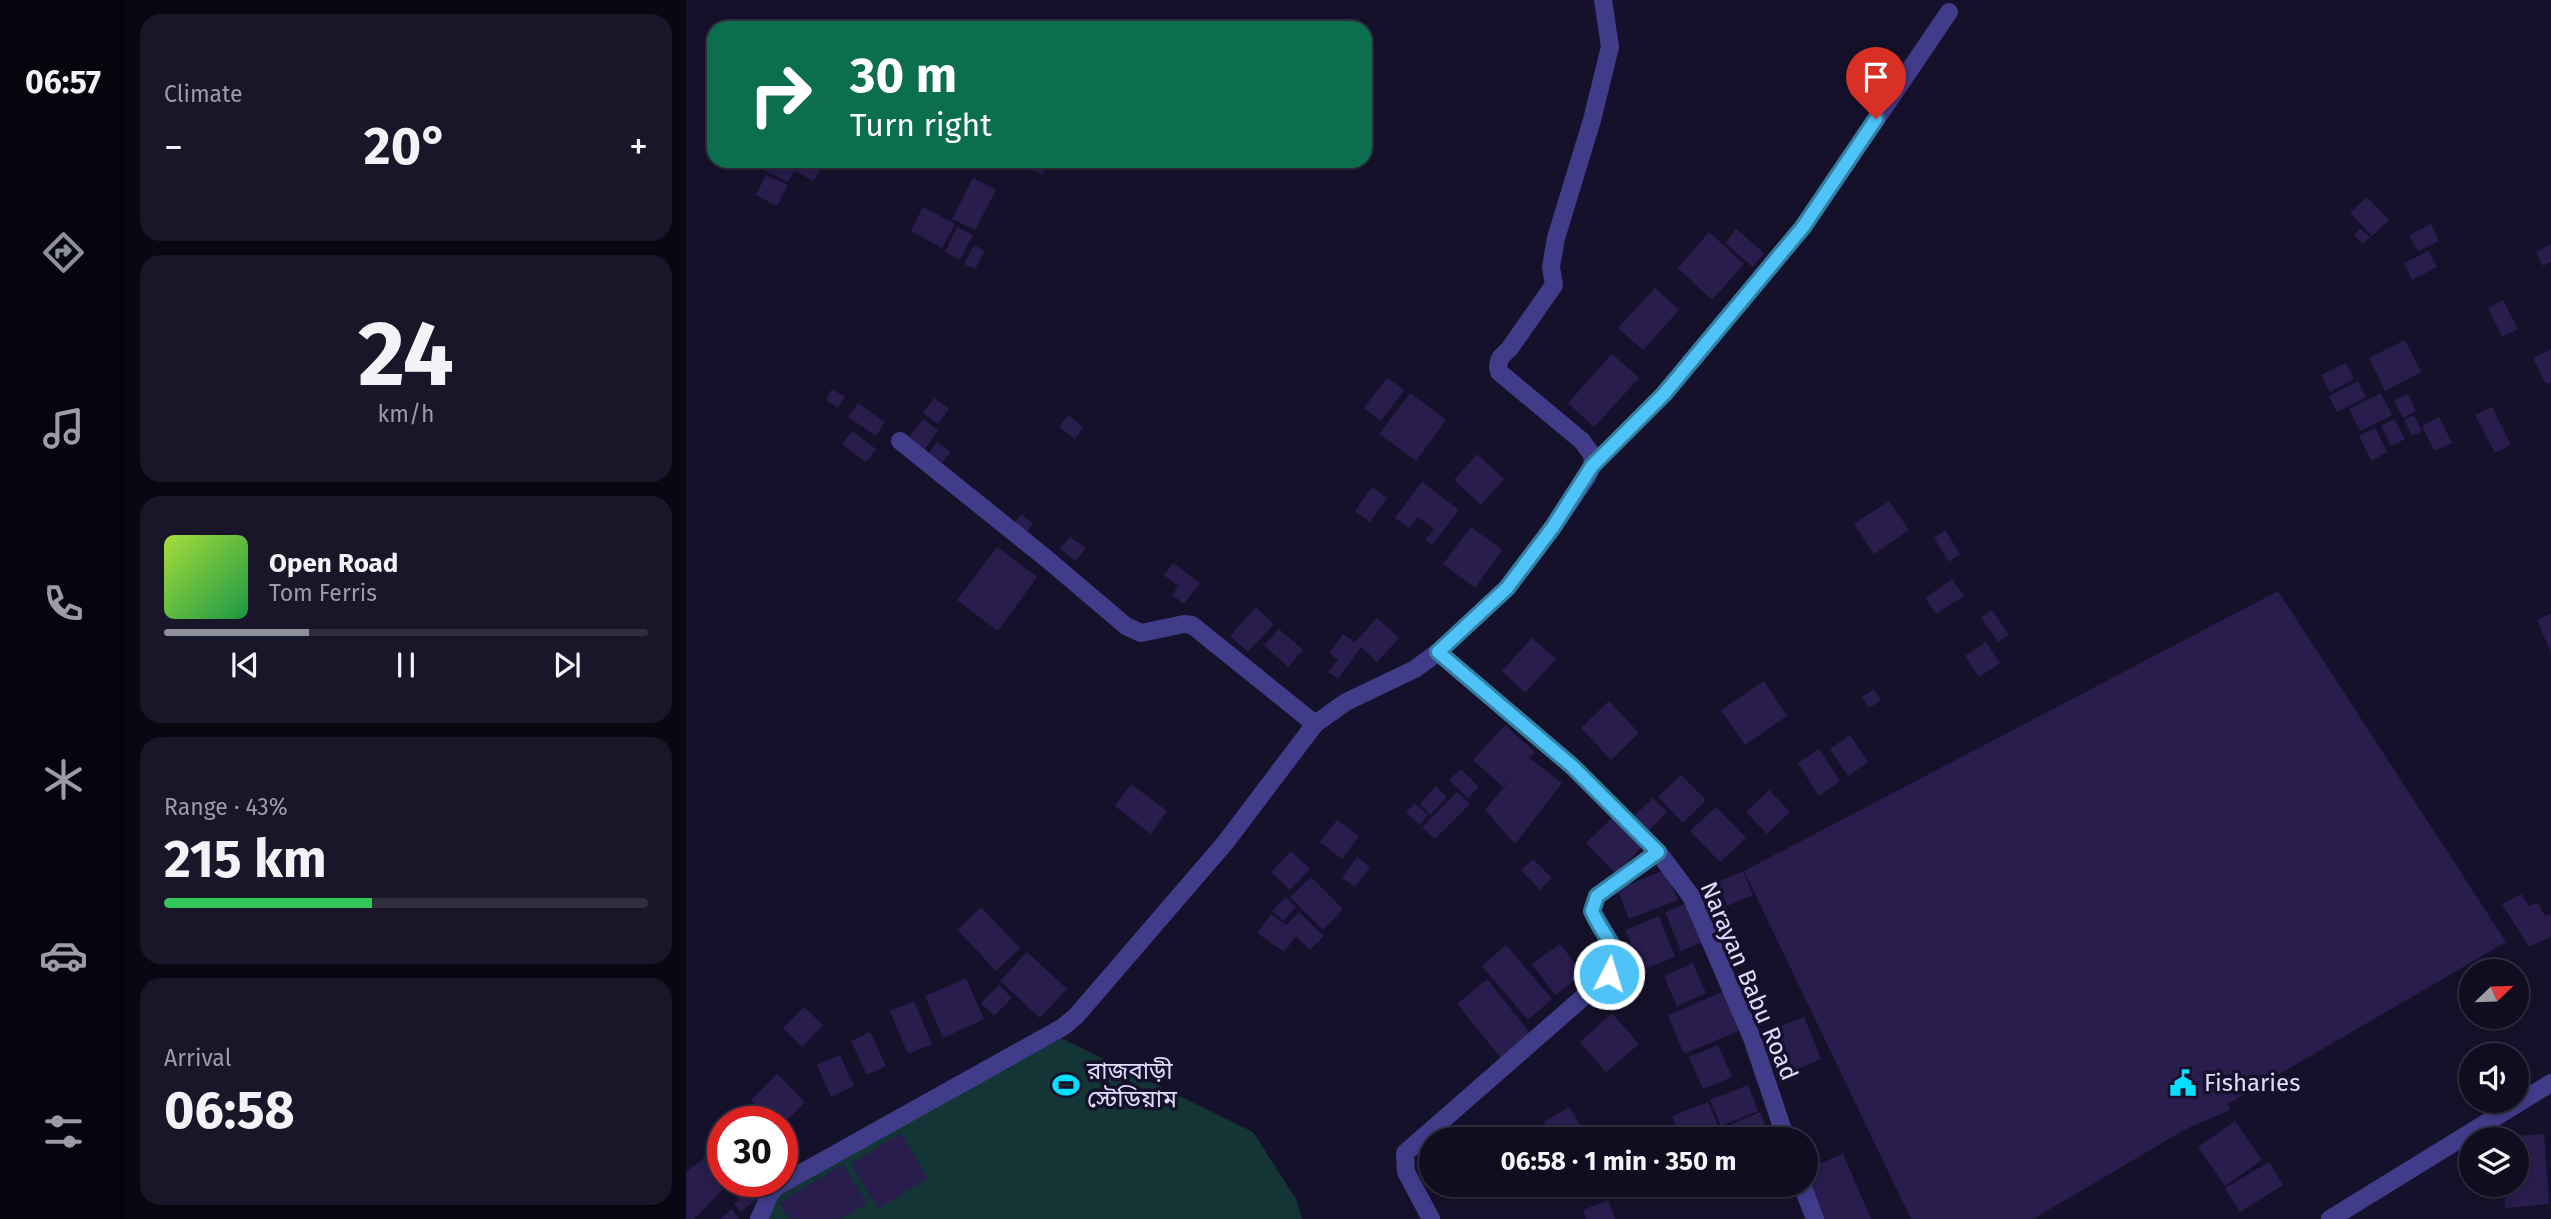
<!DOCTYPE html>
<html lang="en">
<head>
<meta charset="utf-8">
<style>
	:root { --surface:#100d20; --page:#191629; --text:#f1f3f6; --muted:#9c9ca5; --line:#302d3e; --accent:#8c9099 }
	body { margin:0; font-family:"Fira Sans","Noto Sans Bengali",sans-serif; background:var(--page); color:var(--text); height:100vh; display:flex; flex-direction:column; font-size:26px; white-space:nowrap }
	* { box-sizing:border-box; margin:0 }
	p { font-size:23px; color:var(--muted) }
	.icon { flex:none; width:38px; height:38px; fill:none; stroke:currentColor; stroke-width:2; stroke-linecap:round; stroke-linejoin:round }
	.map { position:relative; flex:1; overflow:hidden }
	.panel { display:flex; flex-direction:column; gap:14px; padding:14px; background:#090712; width:560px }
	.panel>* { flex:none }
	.banner { position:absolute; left:21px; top:21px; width:665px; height:147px; border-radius:21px; box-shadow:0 4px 10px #0003,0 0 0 2px var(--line); background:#0b6e4f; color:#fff; overflow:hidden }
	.needle { width:46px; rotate:67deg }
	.fabs { position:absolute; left:1773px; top:959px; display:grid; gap:14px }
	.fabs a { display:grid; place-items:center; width:70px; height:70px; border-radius:50%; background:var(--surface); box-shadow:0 4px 10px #0003,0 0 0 2px var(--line); font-size:35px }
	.speed { position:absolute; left:21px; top:1106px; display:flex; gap:14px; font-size:35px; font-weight:700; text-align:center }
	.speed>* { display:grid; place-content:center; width:91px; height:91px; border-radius:50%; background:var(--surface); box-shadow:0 4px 10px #0003,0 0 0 2px var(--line); line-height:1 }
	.speed .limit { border:10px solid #d22; background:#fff; color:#111 }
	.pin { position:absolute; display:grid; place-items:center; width:60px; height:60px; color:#fff; margin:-72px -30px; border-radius:50% 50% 50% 0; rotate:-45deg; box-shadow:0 0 7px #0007 }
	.pin .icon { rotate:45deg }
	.me { position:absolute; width:77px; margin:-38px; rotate:5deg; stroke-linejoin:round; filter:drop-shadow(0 0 5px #0008) }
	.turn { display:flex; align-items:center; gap:24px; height:147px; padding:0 28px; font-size:32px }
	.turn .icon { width:91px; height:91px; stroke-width:2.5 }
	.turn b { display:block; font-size:49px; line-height:60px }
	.big { font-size:52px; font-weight:700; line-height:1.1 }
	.panel .card { flex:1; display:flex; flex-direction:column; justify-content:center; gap:10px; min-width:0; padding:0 24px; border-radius:21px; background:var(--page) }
	.panel .dial { align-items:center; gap:0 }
	.dial b { font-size:91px; line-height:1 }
	.song { display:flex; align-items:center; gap:21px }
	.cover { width:84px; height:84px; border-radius:10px; background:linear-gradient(135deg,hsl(80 70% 55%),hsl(140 70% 35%)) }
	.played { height:7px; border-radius:4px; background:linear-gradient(90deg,var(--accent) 30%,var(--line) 30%) }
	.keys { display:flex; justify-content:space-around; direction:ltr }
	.heat { display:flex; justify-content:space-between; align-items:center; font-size:38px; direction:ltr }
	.charge { height:10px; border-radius:5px; background:linear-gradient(90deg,#34c759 43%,var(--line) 0) }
	.trip { position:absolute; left:733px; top:1127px; width:399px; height:70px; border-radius:35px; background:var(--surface); box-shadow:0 4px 10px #0003,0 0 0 2px var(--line); font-weight:700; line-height:70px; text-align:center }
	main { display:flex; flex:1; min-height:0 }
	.tabs { display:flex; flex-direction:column; width:126px; justify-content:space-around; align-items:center; background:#06050d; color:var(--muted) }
	.tabs .icon { width:49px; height:49px }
	.tabs .active { color:var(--accent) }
	.tabs b { font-size:32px; color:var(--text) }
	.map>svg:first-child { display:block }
	.green { fill:#143535 }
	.building { fill:#281d4c }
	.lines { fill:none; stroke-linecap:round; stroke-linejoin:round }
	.minor { stroke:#413c8a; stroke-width:18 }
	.route-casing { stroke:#337fa1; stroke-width:18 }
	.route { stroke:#4fc3f7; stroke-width:12 }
	.labels { text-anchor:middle; stroke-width:7; stroke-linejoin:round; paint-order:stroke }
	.street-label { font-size:24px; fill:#e0dbff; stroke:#16112b }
	.poi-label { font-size:24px; fill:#e0dbff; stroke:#16112b; text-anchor:start }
</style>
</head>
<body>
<main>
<nav class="tabs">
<b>06:57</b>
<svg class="icon active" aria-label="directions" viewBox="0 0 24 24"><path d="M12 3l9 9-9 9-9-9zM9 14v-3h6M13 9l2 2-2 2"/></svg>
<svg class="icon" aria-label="music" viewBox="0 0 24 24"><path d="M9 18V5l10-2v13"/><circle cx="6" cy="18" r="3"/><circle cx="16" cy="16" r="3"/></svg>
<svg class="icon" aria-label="phone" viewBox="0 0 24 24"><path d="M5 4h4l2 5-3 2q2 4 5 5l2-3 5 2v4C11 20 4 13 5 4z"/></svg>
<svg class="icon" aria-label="climate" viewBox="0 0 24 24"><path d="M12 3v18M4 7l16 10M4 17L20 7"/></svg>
<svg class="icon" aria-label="car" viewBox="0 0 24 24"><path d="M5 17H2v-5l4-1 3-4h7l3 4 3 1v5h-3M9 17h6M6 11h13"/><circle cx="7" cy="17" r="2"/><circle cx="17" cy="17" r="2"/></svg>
<svg class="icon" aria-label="filters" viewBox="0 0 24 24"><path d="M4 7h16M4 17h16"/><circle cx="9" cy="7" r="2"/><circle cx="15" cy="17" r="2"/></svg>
</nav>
<section class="panel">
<div class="card"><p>Climate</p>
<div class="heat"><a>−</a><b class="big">20°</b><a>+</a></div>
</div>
<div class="card dial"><b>24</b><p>km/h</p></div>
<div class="card">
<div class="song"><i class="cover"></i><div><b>Open Road</b><p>Tom Ferris</p></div></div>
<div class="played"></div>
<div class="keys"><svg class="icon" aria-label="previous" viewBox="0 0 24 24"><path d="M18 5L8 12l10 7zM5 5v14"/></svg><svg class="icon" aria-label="pause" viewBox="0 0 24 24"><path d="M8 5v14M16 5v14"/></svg><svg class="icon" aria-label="next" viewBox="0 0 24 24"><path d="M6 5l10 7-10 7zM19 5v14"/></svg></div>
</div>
<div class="card"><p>Range · 43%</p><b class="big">215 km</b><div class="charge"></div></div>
<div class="card"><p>Arrival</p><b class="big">06:58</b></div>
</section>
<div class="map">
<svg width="1865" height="1219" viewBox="0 0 1865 1219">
	<rect width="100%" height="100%" fill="#16112b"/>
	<!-- green -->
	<polygon class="green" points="375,1038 567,1132 610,1199 616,1219 83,1219 90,1193"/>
	<!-- building -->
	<g class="building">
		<polygon points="84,161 122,161 135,168 128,181 108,171 102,182 80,171"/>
		<polygon points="328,161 364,161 357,175"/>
		<polygon points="80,175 102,185 91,206 70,195"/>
		<polygon points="287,178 310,190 289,230 266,219"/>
		<polygon points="1681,197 1703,220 1686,236 1664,213"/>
		<polygon points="237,207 269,224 256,248 225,231"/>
		<polygon points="1745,224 1753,241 1732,251 1723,235"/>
		<polygon points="271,227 287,235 274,260 259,252"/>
		<polygon points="1050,229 1078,253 1067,267 1039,243"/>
		<polygon points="1674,229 1684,237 1677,244 1668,235"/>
		<polygon points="1023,232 1058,264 1026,300 992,268"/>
		<polygon points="1865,244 1865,262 1857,266 1850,252"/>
		<polygon points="288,245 299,251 289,269 278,264"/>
		<polygon points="1743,251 1751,267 1726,280 1718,263"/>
		<polygon points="969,288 993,310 957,350 932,328"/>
		<polygon points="1817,300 1832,329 1816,337 1802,308"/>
		<polygon points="1719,340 1735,372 1699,391 1683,358"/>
		<polygon points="1865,349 1865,382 1860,384 1847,358"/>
		<polygon points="926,354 953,378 908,427 882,403"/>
		<polygon points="1660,363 1668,379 1644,392 1635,375"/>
		<polygon points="701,378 718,390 695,421 678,408"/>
		<polygon points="1672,381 1680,397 1651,412 1643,396"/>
		<polygon points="146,389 159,397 152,408 140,400"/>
		<polygon points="724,393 760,420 730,461 693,434"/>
		<polygon points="1695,393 1706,415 1674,431 1663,409"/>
		<polygon points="1722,394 1730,411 1717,418 1708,401"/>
		<polygon points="248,398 263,409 252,424 237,413"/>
		<polygon points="172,403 199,422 190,436 162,417"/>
		<polygon points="1806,407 1825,445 1809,453 1789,415"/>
		<polygon points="382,415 397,427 389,439 373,427"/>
		<polygon points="1728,415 1736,431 1726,436 1718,420"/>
		<polygon points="1753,417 1766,443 1748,451 1736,426"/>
		<polygon points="237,419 252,430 239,449 223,437"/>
		<polygon points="1708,419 1719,439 1705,446 1695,426"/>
		<polygon points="1689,428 1701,452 1685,461 1673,436"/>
		<polygon points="166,431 190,449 180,462 156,444"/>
		<polygon points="251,442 265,452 256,463 243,453"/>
		<polygon points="791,454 818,479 795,505 768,480"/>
		<polygon points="736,482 773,510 746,545 739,540 748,529 732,517 723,528 709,518"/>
		<polygon points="686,487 701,498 684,522 669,511"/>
		<polygon points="1203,501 1223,530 1188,554 1168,524"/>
		<polygon points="335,514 347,523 340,533 328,524"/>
		<polygon points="785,527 816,550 789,588 757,564"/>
		<polygon points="1259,530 1274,554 1263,562 1248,538"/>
		<polygon points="384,537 400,548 390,561 374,549"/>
		<polygon points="311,547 351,577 312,631 271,600"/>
		<polygon points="487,563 514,583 498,604 486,595 492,586 478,575"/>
		<polygon points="1266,579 1278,596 1250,614 1239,598"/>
		<polygon points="1592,591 1820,942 1542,1104 1544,1110 1500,1129 1347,1219 1225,1219 1058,871"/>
		<polygon points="570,607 588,624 562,652 544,636"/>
		<polygon points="1306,610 1323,635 1312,642 1295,617"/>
		<polygon points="1865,614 1865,653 1851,620"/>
		<polygon points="691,618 713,638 691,662 675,647 652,679 642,672 652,660 643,653 657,634 669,642"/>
		<polygon points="593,629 617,650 602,667 578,645"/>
		<polygon points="846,638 870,659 839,693 816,671"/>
		<polygon points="1300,642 1314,663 1293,677 1279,656"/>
		<polygon points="1078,681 1101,716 1059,745 1035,710"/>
		<polygon points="1188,689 1195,700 1183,708 1176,697"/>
		<polygon points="923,701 953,733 925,760 895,728"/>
		<polygon points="819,725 849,752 843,758 876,783 829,844 799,810 829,774 817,787 787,760"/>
		<polygon points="1164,735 1182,762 1162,776 1144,749"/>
		<polygon points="1133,749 1154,781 1133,796 1112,763"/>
		<polygon points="775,769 793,787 782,798 763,780"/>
		<polygon points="995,775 1020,800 997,823 972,797"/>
		<polygon points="445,784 481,811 465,834 429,806"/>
		<polygon points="750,786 761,797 744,815 734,804"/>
		<polygon points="1083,790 1104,812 1081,834 1060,812"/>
		<polygon points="771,792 784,804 749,839 736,827"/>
		<polygon points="967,798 981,812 963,830 948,816"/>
		<polygon points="728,803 742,815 734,825 720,813"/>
		<polygon points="1030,807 1060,838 1034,862 1004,831"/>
		<polygon points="927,817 956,847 930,874 900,843"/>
		<polygon points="651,820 673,836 656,859 634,842"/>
		<polygon points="605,851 624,869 604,890 585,872"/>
		<polygon points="671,857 684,867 669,887 656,878"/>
		<polygon points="847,859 866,878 854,890 835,870"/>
		<polygon points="979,870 992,900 943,919 931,889"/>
		<polygon points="1057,871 1067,895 1041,906 1031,882"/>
		<polygon points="625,877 657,909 637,930 604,897"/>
		<polygon points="1835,894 1843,906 1852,903 1859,916 1865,914 1865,937 1843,947 1816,904"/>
		<polygon points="600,897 610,907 597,921 586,911"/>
		<polygon points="1003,902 1019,941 995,951 979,912"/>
		<polygon points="295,907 334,948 310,971 272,930"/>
		<polygon points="613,912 638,936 624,950 610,936 598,952 571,933 585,914 600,925"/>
		<polygon points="973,916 989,957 956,970 939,930"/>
		<polygon points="874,944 897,974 869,995 846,964"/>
		<polygon points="820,945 866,999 842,1020 796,966"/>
		<polygon points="341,952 381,989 354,1018 314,981"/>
		<polygon points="1007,963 1020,993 991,1006 978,976"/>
		<polygon points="280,978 298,1019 257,1038 239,996"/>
		<polygon points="801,979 848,1038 818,1062 771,1004"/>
		<polygon points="313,985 326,998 308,1016 295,1003"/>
		<polygon points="1041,990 1057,1029 998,1054 982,1015"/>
		<polygon points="228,1001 246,1044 222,1054 204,1011"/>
		<polygon points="118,1007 137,1025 116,1047 97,1028"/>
		<polygon points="926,1013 953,1044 920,1072 894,1042"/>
		<polygon points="1118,1017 1135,1059 1095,1076 1078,1033"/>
		<polygon points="184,1032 200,1066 181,1075 165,1041"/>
		<polygon points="1032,1045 1046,1077 1017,1089 1003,1057"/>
		<polygon points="154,1055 168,1086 145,1097 131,1065"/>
		<polygon points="91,1074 119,1102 96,1125 96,1122 87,1122 65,1100"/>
		<polygon points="1062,1085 1072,1111 1035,1126 1024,1100"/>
		<polygon points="1022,1102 1037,1137 1031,1139 995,1139 986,1116"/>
		<polygon points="883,1107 901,1137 898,1139 869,1139 858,1122"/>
		<polygon points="1074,1112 1085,1139 1039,1139 1035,1129"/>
		<polygon points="1549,1121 1576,1160 1539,1186 1512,1147"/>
		<polygon points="215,1133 242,1178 192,1209 165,1164"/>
		<polygon points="1858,1134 1863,1204 1819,1208 1818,1185 1830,1185 1830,1139 1816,1139 1816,1137"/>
		<polygon points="23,1154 37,1168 37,1181 45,1181 8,1219 0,1219 0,1172"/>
		<polygon points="1157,1154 1185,1219 1136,1219 1120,1177 1120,1169"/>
		<polygon points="1583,1162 1597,1185 1554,1212 1539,1188"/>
		<polygon points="157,1164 181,1203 155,1219 103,1219 93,1203"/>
		<polygon points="49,1181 56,1181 60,1186 67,1181 77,1195 54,1212 48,1204 53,1200 43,1186"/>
		<polygon points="951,1185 975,1185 955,1193"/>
		<polygon points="1022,1185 1058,1185 1027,1197"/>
		<polygon points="922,1200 929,1219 900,1219 897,1210"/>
		<polygon points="46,1209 53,1219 34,1219"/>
	</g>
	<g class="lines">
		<!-- minor -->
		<g class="minor">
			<polyline points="214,441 361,559 440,626 455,633 498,624 506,625 629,724"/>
			<polyline points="906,466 978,394 1117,227 1263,12"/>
			<polyline points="752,652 886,766 972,852 1005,896 1066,1038 1100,1139"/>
			<polyline points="1116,1185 1129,1219"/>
			<polyline points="73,1219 84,1194 90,1187 377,1027 390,1016 539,843 629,724 660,702 729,669 752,652 821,588 867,527 901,477 906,466 907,456 896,441 813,372 812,366 814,358 824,348 868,285 865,267 870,238 906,120 924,47 917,0"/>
			<polyline points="745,1219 720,1172 719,1153 934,965 931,953 906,911 911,896 972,852"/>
			<polyline points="1644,1219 1865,1083"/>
		</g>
	</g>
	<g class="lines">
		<defs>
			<path id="route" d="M923 974 934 965C929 945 914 930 906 911L911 896 972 852 886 766 752 652 821 588 867 527 906 466 978 394 1117 227 1190 119"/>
		</defs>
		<!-- route casing -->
		<use href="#route" class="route-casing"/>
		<!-- route -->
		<use href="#route" class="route"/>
	</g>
	<!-- icons -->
	<defs>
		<symbol id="civic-bare" viewBox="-9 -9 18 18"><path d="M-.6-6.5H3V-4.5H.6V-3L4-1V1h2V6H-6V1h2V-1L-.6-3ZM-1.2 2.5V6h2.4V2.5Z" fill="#07dfff" stroke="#16112b" stroke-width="2.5" paint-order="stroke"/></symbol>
		<symbol id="stadium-bare" viewBox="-9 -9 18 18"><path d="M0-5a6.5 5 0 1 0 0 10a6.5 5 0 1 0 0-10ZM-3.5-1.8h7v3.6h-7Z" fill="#07dfff" stroke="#16112b" stroke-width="2.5" paint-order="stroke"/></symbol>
	</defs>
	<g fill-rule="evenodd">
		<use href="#civic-bare" x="1478" y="1064" width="38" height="38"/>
		<use href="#stadium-bare" x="361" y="1066" width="38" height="38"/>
	</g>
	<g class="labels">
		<!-- street labels -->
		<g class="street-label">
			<text transform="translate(1063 981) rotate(67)" y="8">Narayan Babu Road</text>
		</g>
		<!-- poi labels -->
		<g class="poi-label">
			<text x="401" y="1079">রাজবাড়ী<tspan x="401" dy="28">স্টেডিয়াম</tspan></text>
			<text x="1518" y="1091">Fisharies</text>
		</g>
	</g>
</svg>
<div class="fabs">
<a><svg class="needle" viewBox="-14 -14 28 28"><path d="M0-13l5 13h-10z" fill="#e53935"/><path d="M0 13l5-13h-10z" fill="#9c9ca5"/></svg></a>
<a><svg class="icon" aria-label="sound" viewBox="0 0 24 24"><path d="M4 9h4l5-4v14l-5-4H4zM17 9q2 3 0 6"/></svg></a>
<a><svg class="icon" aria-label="layers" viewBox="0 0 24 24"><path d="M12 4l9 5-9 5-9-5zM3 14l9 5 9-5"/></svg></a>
</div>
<div class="speed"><div class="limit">30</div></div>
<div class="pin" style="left:1190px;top:119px;background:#d93025"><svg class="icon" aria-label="arrive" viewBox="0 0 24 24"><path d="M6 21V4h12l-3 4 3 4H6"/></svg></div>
<svg class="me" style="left:923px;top:974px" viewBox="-20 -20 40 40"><circle r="17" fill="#4fc3f7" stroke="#fff" stroke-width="3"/><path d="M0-11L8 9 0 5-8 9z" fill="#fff"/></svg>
<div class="trip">06:58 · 1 min · 350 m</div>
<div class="banner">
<div class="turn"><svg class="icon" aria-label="right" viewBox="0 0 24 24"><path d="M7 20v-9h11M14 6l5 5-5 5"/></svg><div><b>30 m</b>Turn right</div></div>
</div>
</div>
</main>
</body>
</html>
